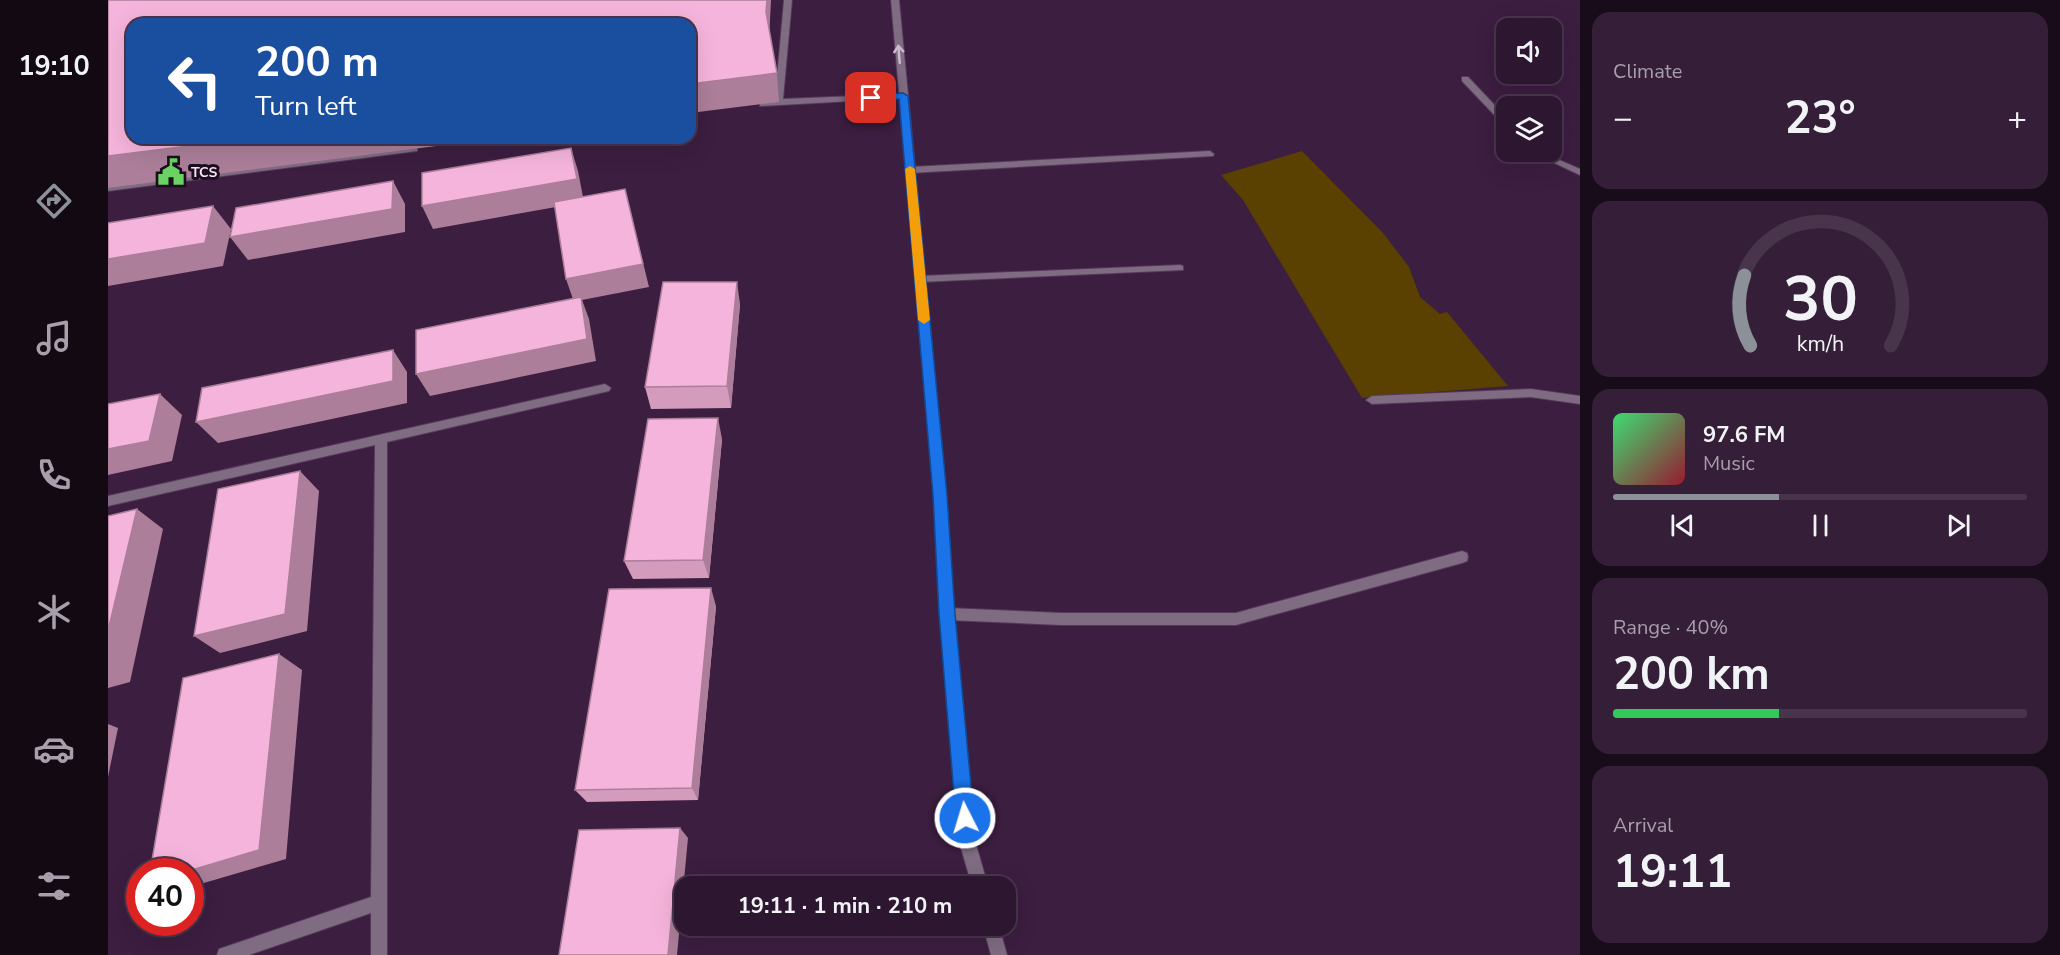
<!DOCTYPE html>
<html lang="en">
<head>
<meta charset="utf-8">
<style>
	:root { --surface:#2d1630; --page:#351f38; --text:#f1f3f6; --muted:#a79fab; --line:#48354c; --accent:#8c9099 }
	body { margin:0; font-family:"Nunito Sans",sans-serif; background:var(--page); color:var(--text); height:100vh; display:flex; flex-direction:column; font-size:22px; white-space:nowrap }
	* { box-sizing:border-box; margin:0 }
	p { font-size:20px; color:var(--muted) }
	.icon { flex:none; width:33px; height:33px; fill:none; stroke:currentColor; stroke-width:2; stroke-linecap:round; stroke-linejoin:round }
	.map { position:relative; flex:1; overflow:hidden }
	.sheet { display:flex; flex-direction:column; gap:12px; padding:12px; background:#190c1a; width:480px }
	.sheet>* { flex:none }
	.top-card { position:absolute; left:18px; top:18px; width:570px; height:126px; border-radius:18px; box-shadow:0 6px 24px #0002,0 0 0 2px var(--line); background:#1a4fa0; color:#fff; overflow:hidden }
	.buttons { position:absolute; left:1388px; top:18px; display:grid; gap:12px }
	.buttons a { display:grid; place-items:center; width:66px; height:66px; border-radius:12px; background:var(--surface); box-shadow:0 6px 24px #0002,0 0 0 2px var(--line); font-size:30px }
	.speed { position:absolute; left:18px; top:858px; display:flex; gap:12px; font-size:30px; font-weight:700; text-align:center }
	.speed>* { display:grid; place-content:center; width:78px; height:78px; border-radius:50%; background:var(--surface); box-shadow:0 6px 24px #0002,0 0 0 2px var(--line); line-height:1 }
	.speed .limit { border:9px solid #d22; background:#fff; color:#111 }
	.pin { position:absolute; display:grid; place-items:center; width:51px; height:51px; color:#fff; margin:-26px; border-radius:12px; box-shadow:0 3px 9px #0006 }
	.me { position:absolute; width:66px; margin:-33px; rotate:355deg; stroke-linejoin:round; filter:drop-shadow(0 0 4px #0008) }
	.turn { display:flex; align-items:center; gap:21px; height:126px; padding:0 30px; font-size:27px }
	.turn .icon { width:78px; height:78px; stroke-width:2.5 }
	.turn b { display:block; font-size:42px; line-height:51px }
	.big { font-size:45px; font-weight:700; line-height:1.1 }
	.sheet .widget { flex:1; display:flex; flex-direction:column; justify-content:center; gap:9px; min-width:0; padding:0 21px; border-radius:18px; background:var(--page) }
	.sheet .dial { align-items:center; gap:0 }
	.dial svg { height:156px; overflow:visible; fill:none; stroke:var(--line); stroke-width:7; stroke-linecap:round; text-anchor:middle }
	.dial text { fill:var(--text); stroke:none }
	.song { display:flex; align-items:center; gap:18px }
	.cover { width:72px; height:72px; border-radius:9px; background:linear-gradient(135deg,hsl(140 70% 55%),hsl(350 70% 35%)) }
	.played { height:6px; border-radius:3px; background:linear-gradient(90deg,var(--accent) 40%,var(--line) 40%) }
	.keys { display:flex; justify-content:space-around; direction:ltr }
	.heat { display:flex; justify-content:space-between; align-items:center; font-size:33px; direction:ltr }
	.charge { height:9px; border-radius:4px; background:linear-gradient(90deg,#34c759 40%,var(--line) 0) }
	.trip { position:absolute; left:566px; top:876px; width:342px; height:60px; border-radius:18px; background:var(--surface); box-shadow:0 6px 24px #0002,0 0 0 2px var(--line); font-weight:700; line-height:60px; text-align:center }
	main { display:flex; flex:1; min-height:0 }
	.menu { display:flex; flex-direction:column; width:108px; justify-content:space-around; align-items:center; background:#120913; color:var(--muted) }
	.menu .icon { width:42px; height:42px }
	.menu .selected { color:var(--accent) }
	.menu b { font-size:27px; color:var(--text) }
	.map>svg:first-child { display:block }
	.green { fill:#5a4001 }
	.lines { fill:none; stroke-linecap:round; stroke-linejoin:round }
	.minor-casing { stroke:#563a5a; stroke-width:2 }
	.tertiary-casing { stroke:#563a5a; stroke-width:2 }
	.minor { fill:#7f6c82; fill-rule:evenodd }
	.tertiary { fill:#7f6c82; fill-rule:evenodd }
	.wall { fill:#d39bbc }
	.shaded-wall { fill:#ac7e99 }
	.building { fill:#f5b4db; stroke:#ac7e99; stroke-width:1.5 }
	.oneway { stroke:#cdbad0 }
	.route { fill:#1a73e8; stroke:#114b97; stroke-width:1.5 }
	.slow { fill:#f59e0b }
	.labels { text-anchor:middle; stroke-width:6; stroke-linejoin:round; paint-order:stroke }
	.far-poi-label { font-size:14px; font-weight:bold; fill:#f7e4fa; stroke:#1c0e1e; text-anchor:start }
</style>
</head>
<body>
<main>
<nav class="menu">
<b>19:10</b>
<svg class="icon selected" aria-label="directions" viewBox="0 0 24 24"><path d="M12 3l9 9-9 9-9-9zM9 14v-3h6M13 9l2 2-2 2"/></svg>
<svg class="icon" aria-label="music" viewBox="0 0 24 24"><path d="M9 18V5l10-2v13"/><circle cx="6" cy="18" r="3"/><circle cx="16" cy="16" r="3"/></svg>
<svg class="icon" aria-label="phone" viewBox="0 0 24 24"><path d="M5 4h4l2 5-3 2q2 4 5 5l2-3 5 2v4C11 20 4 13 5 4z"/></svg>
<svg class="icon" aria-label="climate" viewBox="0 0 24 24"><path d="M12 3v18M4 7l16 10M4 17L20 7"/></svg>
<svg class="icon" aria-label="car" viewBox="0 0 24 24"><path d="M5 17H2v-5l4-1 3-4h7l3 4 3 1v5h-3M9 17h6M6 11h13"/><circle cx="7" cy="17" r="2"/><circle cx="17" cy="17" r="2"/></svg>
<svg class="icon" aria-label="filters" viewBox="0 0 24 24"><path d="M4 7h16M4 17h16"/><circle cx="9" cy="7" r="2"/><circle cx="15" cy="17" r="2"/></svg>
</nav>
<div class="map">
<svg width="1472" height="955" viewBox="0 0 1472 955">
	<rect width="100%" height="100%" fill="#3c1e40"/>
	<!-- green -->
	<polygon class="green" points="1194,151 1275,233 1301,267 1312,297 1332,314 1339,312 1400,386 1254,398 1135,200 1113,175"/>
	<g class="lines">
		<defs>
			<g id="minor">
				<polygon points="676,0 684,0 675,99 795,94 799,96 798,98 652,106 652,102 667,100"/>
				<polygon points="1354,77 1360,77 1398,117 1398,125 1395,124 1354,81"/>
				<polygon points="306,146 309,147 309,151 0,191 0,185"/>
				<polygon points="1102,151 1106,154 1105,156 802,173 798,170 802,167"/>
				<polygon points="1423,152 1433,152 1472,169 1472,175"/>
				<polygon points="1072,265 1075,266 1075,270 812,282 807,279 812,276"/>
				<polygon points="497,384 503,388 501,391 279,442 279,955 263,955 263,913 141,955 109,955 111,949 117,947 263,897 267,445 0,506 0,496"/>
				<polygon points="1423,389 1472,396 1472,404 1423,397 1264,404 1258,400 1264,396"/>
				<polygon points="1354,551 1359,553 1360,557 1359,561 1354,563 1128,625 953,625 839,620 834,618 832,614 834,610 839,608 953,613 1128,613"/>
			</g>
			<g id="tertiary">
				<polygon points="783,0 791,0 838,495 846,614 867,841 880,886 864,886 851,841 832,614 826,495"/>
				<polygon points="875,926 891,926 899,955 883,955"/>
			</g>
		</defs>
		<!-- minor casing -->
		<use href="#minor" class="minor-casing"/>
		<!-- tertiary casing -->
		<use href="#tertiary" class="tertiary-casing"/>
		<!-- minor -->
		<use href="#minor" class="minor"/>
		<!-- tertiary -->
		<use href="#tertiary" class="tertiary"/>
	</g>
	<!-- wall -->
	<g class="wall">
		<polygon points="632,304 623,408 543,409 537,387"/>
		<polygon points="614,439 601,578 525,579 516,561"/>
		<polygon points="608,606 590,800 479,802 467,790"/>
	</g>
	<!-- shaded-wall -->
	<g class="shaded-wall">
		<polygon points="659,0 663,0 661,40 658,12"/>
		<polygon points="669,73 671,102 582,113 582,84"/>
		<polygon points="144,138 391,138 0,188 0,156"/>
		<polygon points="463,148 470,171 476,202 325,229 314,206"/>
		<polygon points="285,181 297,204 297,232 140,260 122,237"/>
		<polygon points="517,189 541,287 474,300 481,319 488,361 322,396 308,374 466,302 458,279"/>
		<polygon points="105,206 123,229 115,266 0,286 0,259"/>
		<polygon points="629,282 632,304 623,408 619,386"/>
		<polygon points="285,350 299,372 299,403 110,443 88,422"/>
		<polygon points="52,394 74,415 64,461 0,475 0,449"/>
		<polygon points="610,418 614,439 601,578 595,560"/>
		<polygon points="192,471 211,491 199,631 112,653 86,636"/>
		<polygon points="29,509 55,529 22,682 0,688 0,631"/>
		<polygon points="603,588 608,606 590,800 584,788"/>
		<polygon points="171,654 194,670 178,859 82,887 82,872 77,872"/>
		<polygon points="0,724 10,728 0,777"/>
		<polygon points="572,828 580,838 569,955 560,955"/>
	</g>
	<!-- building -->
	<g class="building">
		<polygon points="0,0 659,0 658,12 669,73 582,84 582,24 24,24 24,138 144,138 0,156"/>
		<polygon points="463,148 469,179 314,206 314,173"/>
		<polygon points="285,181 284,209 122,237 128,208"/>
		<polygon points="517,189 535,264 458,279 446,202"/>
		<polygon points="105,206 97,243 0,259 0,223"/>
		<polygon points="555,282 629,282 619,386 537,387"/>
		<polygon points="473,297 479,339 308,374 308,330"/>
		<polygon points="285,350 285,381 88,422 94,388"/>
		<polygon points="52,394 41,441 0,449 0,404"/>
		<polygon points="610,418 595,560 516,561 540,419"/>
		<polygon points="192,471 177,614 86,636 110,489"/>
		<polygon points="29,509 0,631 0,516"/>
		<polygon points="603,588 584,788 467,790 501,589"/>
		<polygon points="171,654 151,850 77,872 42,872 75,678"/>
		<polygon points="572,828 560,955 451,955 471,830"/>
	</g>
	<!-- one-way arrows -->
	<defs><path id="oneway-shaft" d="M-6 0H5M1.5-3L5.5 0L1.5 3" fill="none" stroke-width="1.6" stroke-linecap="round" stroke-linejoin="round" transform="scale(1.5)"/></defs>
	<use class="oneway" href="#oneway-shaft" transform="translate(791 54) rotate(-95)"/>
	<!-- route -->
	<polygon class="route" points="795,93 800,96 839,495 847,614 866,818 863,825 857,827 851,825 848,818 831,614 825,495 791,99 763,101 758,98 763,95"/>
	<!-- slow -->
	<polygon class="slow" points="802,166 807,169 822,320 816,324 810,320 797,169"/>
	<!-- icons -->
	<defs>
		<symbol id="civic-bare" viewBox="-9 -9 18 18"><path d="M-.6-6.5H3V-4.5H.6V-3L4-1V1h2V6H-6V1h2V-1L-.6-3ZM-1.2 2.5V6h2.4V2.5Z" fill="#6bd363" stroke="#1c0e1e" stroke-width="2.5" paint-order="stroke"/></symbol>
	</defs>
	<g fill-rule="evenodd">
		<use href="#civic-bare" x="44" y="153" width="38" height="38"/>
	</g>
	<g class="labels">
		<!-- far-poi labels -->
		<g class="far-poi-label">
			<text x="83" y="177">TCS</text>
		</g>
	</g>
</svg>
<div class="buttons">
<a><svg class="icon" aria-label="sound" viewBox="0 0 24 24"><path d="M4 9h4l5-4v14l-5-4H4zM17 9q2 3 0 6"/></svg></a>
<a><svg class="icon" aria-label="layers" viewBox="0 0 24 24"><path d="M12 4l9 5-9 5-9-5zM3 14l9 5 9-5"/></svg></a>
</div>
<div class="speed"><div class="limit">40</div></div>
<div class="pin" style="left:763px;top:98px;background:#d93025"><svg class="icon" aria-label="arrive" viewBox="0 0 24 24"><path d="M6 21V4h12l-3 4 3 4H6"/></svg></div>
<svg class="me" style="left:857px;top:818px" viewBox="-20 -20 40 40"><circle r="17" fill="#1a73e8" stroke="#fff" stroke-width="3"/><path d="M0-11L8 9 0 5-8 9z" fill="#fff"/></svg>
<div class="trip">19:11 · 1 min · 210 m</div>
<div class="top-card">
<div class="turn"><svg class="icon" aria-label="left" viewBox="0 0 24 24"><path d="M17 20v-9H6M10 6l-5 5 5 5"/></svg><div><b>200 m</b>Turn left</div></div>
</div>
</div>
<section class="sheet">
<div class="widget"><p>Climate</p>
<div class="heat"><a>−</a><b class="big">23°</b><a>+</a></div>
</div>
<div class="widget dial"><svg viewBox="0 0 100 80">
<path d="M14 69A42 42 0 1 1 86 69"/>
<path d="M14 69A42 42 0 0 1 11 33" stroke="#8c9099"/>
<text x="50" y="56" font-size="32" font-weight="700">30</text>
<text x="50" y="72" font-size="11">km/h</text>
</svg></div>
<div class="widget">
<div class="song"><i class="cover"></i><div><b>97.6 FM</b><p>Music</p></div></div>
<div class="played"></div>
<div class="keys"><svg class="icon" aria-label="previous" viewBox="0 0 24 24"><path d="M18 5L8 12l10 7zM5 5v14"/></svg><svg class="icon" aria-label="pause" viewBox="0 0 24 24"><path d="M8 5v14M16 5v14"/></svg><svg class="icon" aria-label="next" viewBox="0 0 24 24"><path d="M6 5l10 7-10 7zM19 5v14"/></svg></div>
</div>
<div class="widget"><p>Range · 40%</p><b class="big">200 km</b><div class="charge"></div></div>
<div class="widget"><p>Arrival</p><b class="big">19:11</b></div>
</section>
</main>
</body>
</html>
